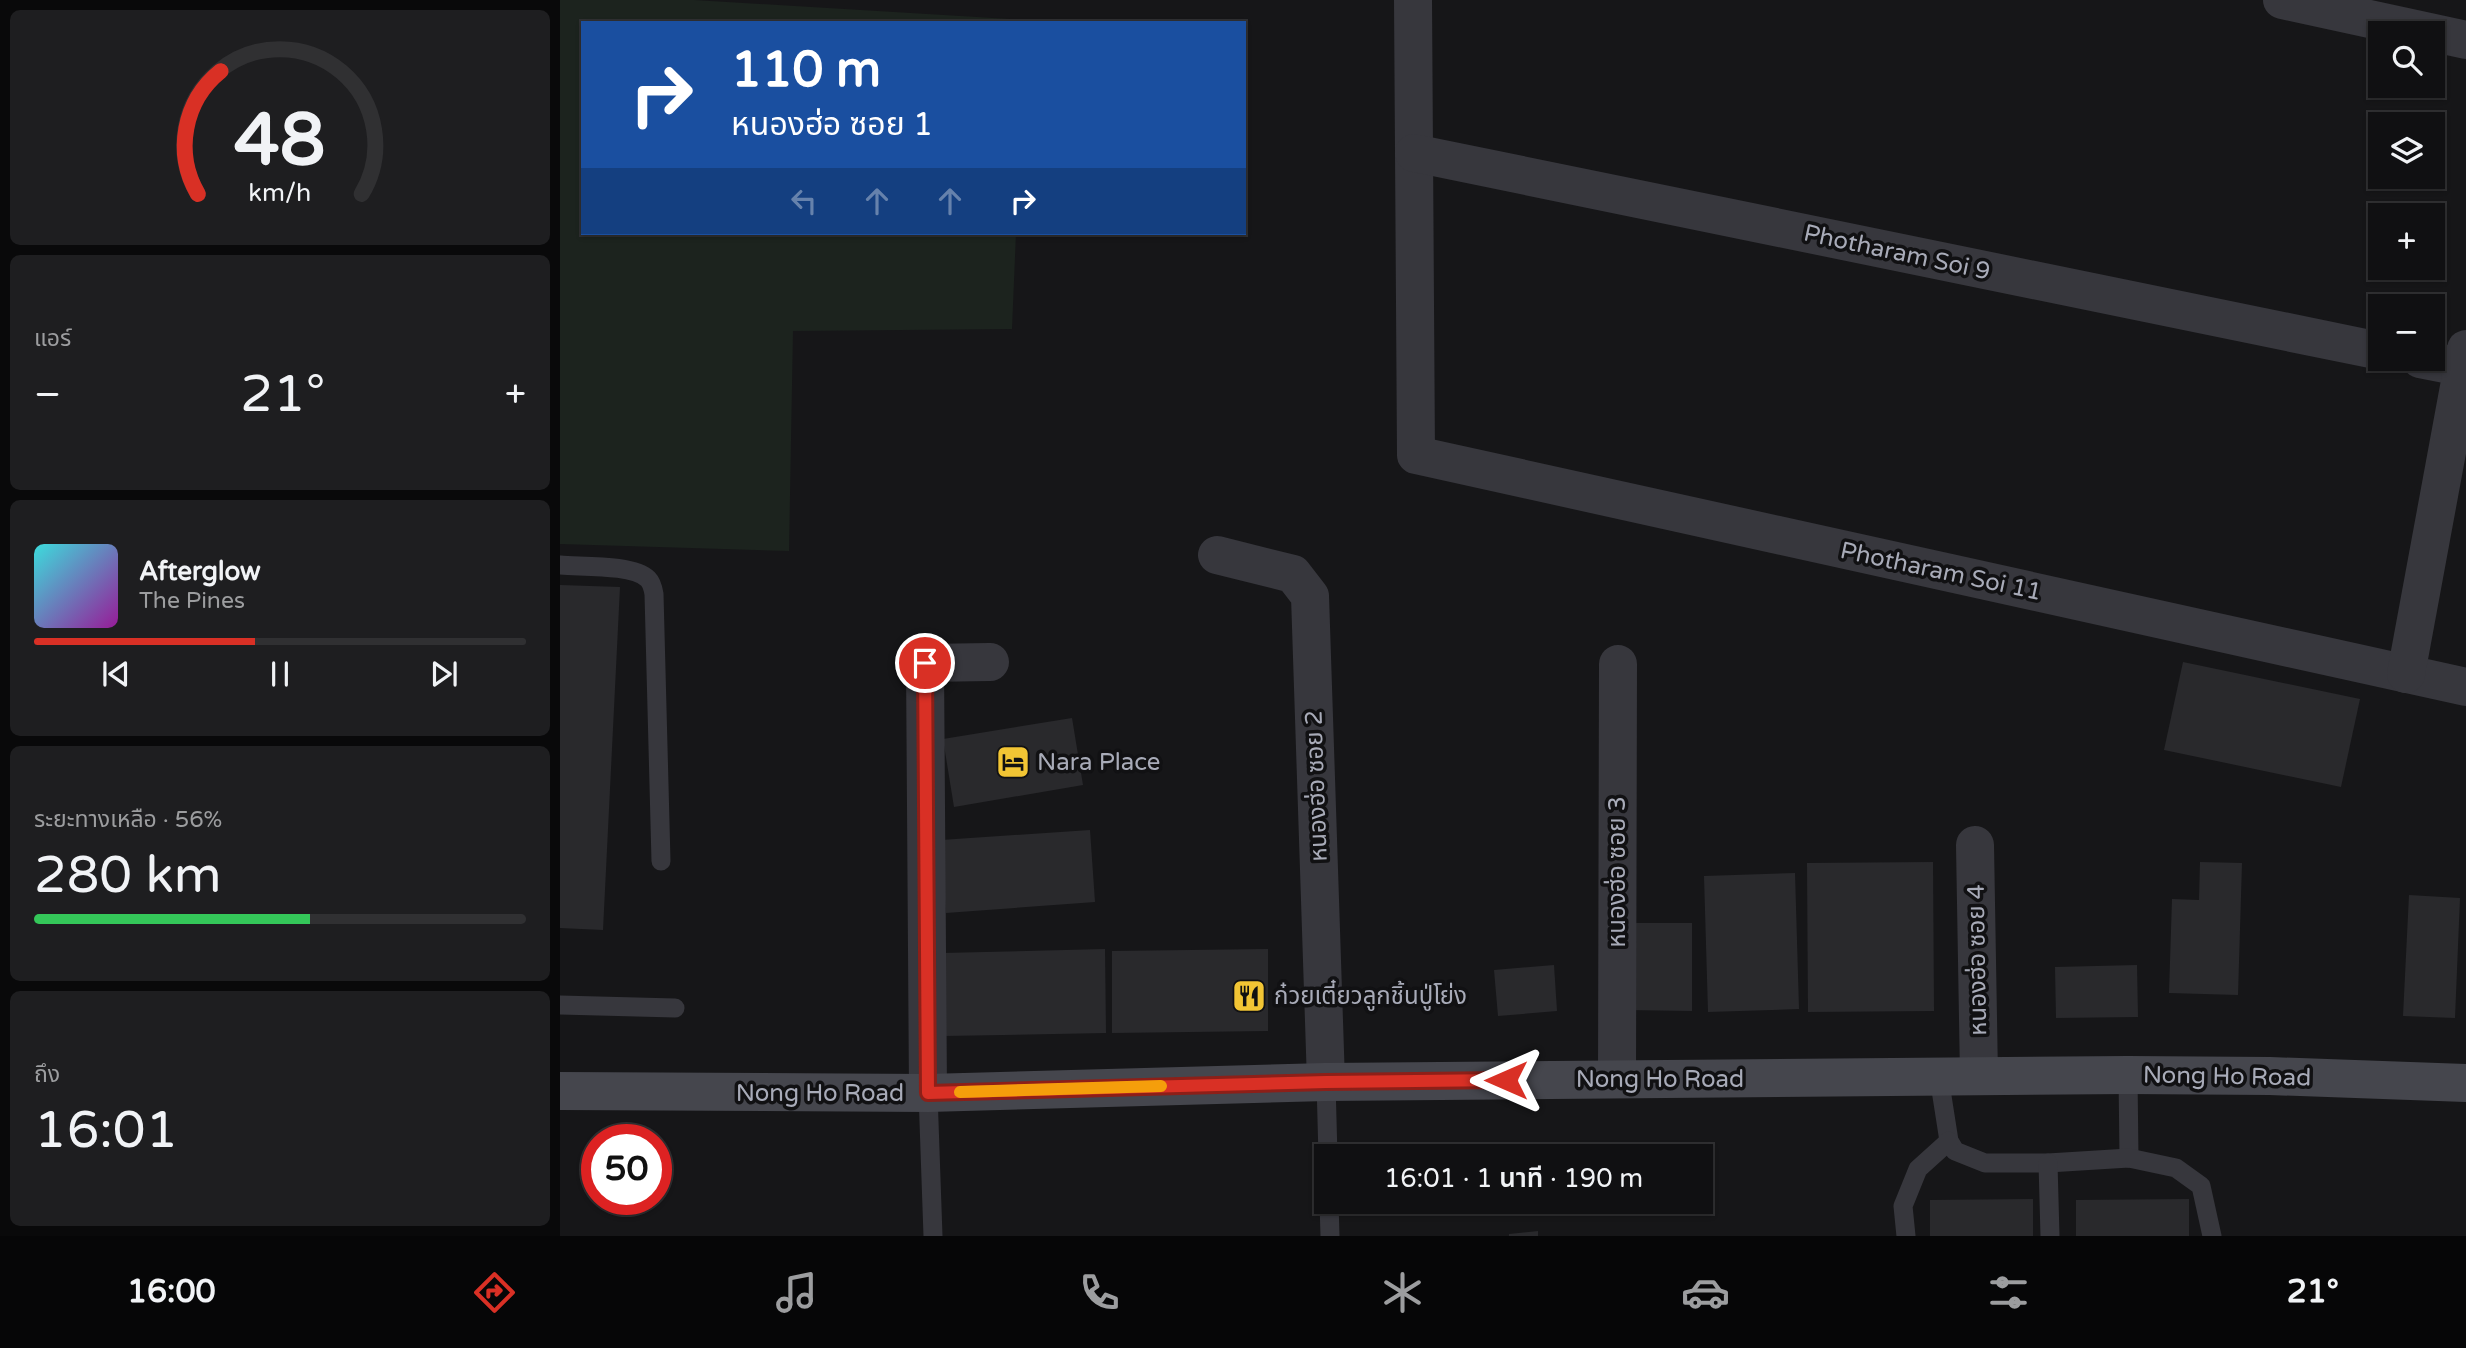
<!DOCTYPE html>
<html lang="th">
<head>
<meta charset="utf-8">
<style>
	:root { --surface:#101012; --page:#1e1e20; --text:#f1f3f6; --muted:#9c9d9f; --line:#303032; --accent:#d93025 }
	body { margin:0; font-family:"Varela Round","Noto Sans Thai",sans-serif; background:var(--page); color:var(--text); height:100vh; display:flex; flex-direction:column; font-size:26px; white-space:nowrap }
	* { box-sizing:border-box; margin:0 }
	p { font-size:23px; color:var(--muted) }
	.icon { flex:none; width:38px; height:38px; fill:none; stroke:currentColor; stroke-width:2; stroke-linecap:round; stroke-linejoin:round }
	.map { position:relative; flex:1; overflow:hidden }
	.side { display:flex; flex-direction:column; gap:10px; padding:10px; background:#09090a; width:560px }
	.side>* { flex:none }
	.hud { position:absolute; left:21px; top:21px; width:665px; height:214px; border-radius:0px; box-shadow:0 2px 5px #0004,0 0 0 2px var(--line); background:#1a4fa0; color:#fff; overflow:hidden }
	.tools { position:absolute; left:1808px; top:21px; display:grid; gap:14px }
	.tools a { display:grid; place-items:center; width:77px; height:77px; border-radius:0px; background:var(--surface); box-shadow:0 2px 5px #0004,0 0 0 2px var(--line); font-size:35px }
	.speed { position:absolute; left:21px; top:1124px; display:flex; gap:14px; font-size:35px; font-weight:700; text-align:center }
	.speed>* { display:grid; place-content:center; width:91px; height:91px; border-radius:50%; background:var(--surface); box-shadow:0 2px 5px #0004,0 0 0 2px var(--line); line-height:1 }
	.speed .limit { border:10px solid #d22; background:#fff; color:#111 }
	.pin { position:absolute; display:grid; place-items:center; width:60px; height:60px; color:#fff; margin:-30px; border:4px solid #fff; border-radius:50%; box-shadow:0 2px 7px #0007 }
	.me { position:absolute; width:77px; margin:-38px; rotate:270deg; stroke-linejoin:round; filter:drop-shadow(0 0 5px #0008) }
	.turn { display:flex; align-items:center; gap:24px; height:147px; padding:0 35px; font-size:32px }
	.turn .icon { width:91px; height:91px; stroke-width:2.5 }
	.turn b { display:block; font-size:49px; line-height:60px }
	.lanes { display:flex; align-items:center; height:66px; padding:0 35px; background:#0003; justify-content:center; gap:35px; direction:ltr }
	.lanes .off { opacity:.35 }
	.big { font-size:52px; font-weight:600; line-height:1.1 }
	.side .widget { flex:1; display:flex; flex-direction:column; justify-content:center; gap:10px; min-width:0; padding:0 24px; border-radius:10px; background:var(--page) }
	.side .dial { align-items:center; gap:0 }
	.dial svg { height:182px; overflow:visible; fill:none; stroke:var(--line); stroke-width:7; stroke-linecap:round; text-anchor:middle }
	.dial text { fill:var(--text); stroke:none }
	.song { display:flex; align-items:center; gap:21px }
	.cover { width:84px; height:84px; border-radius:10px; background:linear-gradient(135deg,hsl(180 70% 55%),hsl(300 70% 35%)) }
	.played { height:7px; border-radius:4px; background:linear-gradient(90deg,var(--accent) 45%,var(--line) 45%) }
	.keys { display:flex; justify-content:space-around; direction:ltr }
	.heat { display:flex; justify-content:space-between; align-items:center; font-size:38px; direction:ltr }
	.charge { height:10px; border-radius:5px; background:linear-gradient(90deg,#34c759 56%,var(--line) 0) }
	.trip { position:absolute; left:754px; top:1144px; width:399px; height:70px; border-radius:0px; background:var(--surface); box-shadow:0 2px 5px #0004,0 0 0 2px var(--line); font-weight:600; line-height:70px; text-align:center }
	.tabs { display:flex; height:112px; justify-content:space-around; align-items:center; background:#060607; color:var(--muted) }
	.tabs .icon { width:49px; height:49px }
	.tabs .on { color:var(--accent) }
	.tabs b { font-size:32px; color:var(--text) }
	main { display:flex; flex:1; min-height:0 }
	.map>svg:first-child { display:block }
	.green { fill:#1c231e }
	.building { fill:#29292c }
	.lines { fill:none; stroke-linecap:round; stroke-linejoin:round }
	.lane { stroke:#37373d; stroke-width:19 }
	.street { stroke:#37373d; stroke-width:38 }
	.secondary { stroke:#45464d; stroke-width:38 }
	.route-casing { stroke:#8d1f18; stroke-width:18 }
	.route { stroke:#d93025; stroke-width:12 }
	.slow { stroke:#f59e0b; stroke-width:12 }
	.labels { text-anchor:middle; stroke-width:7; stroke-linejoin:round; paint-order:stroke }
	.street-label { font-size:24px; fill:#a8abb8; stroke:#111113 }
	.poi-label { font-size:24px; fill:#a8abb8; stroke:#111113; text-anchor:start }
</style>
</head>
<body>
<main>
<section class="side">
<div class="widget dial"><svg viewBox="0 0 100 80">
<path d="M14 69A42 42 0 1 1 86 69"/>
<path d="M14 69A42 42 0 0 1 24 15" stroke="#d93025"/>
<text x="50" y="56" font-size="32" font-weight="700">48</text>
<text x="50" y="72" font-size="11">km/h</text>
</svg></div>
<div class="widget"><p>แอร์</p>
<div class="heat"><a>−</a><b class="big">21°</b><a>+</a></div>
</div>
<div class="widget">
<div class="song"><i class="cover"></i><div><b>Afterglow</b><p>The Pines</p></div></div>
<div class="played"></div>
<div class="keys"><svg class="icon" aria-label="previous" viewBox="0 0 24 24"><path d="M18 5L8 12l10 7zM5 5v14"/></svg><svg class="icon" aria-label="pause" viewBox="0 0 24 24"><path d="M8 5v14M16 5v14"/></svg><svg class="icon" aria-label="next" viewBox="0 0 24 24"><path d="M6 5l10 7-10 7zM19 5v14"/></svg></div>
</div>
<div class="widget"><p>ระยะทางเหลือ · 56%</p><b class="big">280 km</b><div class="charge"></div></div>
<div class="widget"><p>ถึง</p><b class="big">16:01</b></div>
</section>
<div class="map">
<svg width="1906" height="1236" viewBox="0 0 1906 1236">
	<rect width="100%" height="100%" fill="#161618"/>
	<!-- green -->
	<polygon class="green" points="0,0 134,0 465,20 465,23 23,23 23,233 456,233 452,329 233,331 229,551 0,544"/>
	<!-- building -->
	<g class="building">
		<polygon points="0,585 60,587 43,930 0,928"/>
		<polygon points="1623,662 1800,699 1781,787 1604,750"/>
		<polygon points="512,718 523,785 394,807 383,739"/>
		<polygon points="530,830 535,902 386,913 381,840"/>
		<polygon points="1373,862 1374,1011 1248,1012 1247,863"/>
		<polygon points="1640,862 1682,863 1678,995 1609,993 1612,899 1639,900"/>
		<polygon points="1235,873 1239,1009 1148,1012 1144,876"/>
		<polygon points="1849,895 1900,898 1895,1018 1843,1016"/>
		<polygon points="1067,923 1132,923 1132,1011 1066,1010"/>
		<polygon points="545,949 546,1033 384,1036 382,953"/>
		<polygon points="708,949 708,1031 552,1033 552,951"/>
		<polygon points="994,965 997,1011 938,1016 934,970"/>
		<polygon points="1577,965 1578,1017 1496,1018 1495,967"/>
		<polygon points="1473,1199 1473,1236 1370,1236 1370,1200"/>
		<polygon points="1629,1199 1629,1236 1516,1236 1516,1200"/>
		<polygon points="978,1231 978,1236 949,1236 949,1234"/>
	</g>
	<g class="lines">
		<!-- lane -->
		<g class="lane">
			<path d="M0 565C21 567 73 564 88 579 92 583 93 588 94 594L101 861"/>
			<polyline points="0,1005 115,1008"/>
			<polyline points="1568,1075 1569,1158"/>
			<polyline points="1379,1077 1389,1141 1395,1151 1425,1163 1488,1163 1569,1158 1616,1168 1641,1186 1652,1236"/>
			<polyline points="766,1082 768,1157"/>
			<polyline points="368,1093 373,1236"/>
			<polyline points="1488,1163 1490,1236"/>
			<polyline points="769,1202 770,1236"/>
			<polyline points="1346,1236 1343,1206 1358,1169 1389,1141"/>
		</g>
		<!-- street -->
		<g class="street">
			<polyline points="853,0 856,455 1906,687"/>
			<polyline points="1722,0 1906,40"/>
			<polyline points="854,153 1820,351"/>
			<polyline points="1860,359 1906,368"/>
			<polyline points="657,555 733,574 750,596 766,1082"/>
			<polyline points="1846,674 1906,349"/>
			<polyline points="1415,845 1419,1076"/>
			<polyline points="1057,1079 1058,664"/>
			<polyline points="368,1093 365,663 430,662"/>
		</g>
		<!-- secondary -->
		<polyline class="secondary" points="0,1091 368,1093 766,1082 1568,1075 1710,1076 1906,1083"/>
	</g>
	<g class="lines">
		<defs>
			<polyline id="route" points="365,663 368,1093 766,1082 946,1080"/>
		</defs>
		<!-- route casing -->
		<use href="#route" class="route-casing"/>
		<!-- route -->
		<use href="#route" class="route"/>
		<!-- slow -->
		<polyline class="slow" points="400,1092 601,1086"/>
	</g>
	<!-- icons -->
	<defs>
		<symbol id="hotel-square" viewBox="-11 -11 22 22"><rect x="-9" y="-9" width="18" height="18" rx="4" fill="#f2c534" stroke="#111113"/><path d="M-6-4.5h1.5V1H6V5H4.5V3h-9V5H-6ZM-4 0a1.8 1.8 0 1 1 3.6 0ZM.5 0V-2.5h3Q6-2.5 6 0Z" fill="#111"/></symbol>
		<symbol id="restaurant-square" viewBox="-11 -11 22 22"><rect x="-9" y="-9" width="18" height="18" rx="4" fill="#f2c534" stroke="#111113"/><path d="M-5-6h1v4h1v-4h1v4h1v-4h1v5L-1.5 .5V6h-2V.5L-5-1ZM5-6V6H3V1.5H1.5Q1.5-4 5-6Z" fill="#111"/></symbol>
	</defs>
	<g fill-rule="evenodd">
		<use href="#hotel-square" x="434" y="743" width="38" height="38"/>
		<use href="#restaurant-square" x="670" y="977" width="38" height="38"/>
	</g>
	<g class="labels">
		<!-- street labels -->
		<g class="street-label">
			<text transform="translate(1337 252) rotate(12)" y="8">Photharam Soi 9</text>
			<text transform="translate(1381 571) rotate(12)" y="8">Photharam Soi 11</text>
			<text transform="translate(756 786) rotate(-92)" y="8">หนองฮ่อ ซอย 2</text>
			<text transform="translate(1057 872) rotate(-90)" y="8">หนองฮ่อ ซอย 3</text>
			<text transform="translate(1417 960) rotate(-91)" y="8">หนองฮ่อ ซอย 4</text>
			<text transform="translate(1667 1076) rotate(1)" y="8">Nong Ho Road</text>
			<text x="1100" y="1087">Nong Ho Road</text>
			<text x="260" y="1101">Nong Ho Road</text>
		</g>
		<!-- poi labels -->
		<g class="poi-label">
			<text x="477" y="770">Nara Place</text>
			<text x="714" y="1004">ก๋วยเตี๋ยวลูกชิ้นปู่โย่ง</text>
		</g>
	</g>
</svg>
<div class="tools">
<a><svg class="icon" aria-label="search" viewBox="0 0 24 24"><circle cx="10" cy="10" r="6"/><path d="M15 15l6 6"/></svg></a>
<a><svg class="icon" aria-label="layers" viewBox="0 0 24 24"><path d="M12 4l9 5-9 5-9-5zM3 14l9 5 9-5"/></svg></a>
<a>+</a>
<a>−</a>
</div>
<div class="speed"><div class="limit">50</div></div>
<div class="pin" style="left:365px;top:663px;background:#d93025"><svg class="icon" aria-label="arrive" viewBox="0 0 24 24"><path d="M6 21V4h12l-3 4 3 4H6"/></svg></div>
<svg class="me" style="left:946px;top:1080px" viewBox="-20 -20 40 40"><path d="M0-17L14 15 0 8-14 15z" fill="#d93025" stroke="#fff" stroke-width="4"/></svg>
<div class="trip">16:01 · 1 นาที · 190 m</div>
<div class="hud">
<div class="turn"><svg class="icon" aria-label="right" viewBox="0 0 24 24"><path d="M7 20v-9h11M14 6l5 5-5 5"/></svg><div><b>110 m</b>หนองฮ่อ ซอย 1</div></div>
<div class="lanes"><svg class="icon off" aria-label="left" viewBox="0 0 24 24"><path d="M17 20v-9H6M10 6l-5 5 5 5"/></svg><svg class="icon off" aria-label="ahead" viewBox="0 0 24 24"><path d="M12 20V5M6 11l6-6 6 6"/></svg><svg class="icon off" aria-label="ahead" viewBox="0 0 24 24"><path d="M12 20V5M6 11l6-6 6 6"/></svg><svg class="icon" aria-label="right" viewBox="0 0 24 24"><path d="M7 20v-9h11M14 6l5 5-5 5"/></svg></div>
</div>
</div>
</main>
<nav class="tabs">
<b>16:00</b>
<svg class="icon on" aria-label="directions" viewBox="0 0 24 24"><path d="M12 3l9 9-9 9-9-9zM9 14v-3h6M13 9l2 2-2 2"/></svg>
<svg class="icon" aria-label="music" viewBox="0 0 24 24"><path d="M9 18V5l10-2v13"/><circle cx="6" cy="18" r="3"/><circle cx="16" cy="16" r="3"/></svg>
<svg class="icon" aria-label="phone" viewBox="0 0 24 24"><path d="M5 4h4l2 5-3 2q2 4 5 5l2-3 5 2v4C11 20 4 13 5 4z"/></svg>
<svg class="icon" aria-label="climate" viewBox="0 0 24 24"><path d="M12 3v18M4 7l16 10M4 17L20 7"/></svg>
<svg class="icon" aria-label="car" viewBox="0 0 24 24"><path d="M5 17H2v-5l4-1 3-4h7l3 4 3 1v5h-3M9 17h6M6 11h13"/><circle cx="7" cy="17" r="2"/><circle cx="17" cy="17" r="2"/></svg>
<svg class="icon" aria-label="filters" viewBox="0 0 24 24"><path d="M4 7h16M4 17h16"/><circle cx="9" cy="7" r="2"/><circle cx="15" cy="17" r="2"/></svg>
<b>21°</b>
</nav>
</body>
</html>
